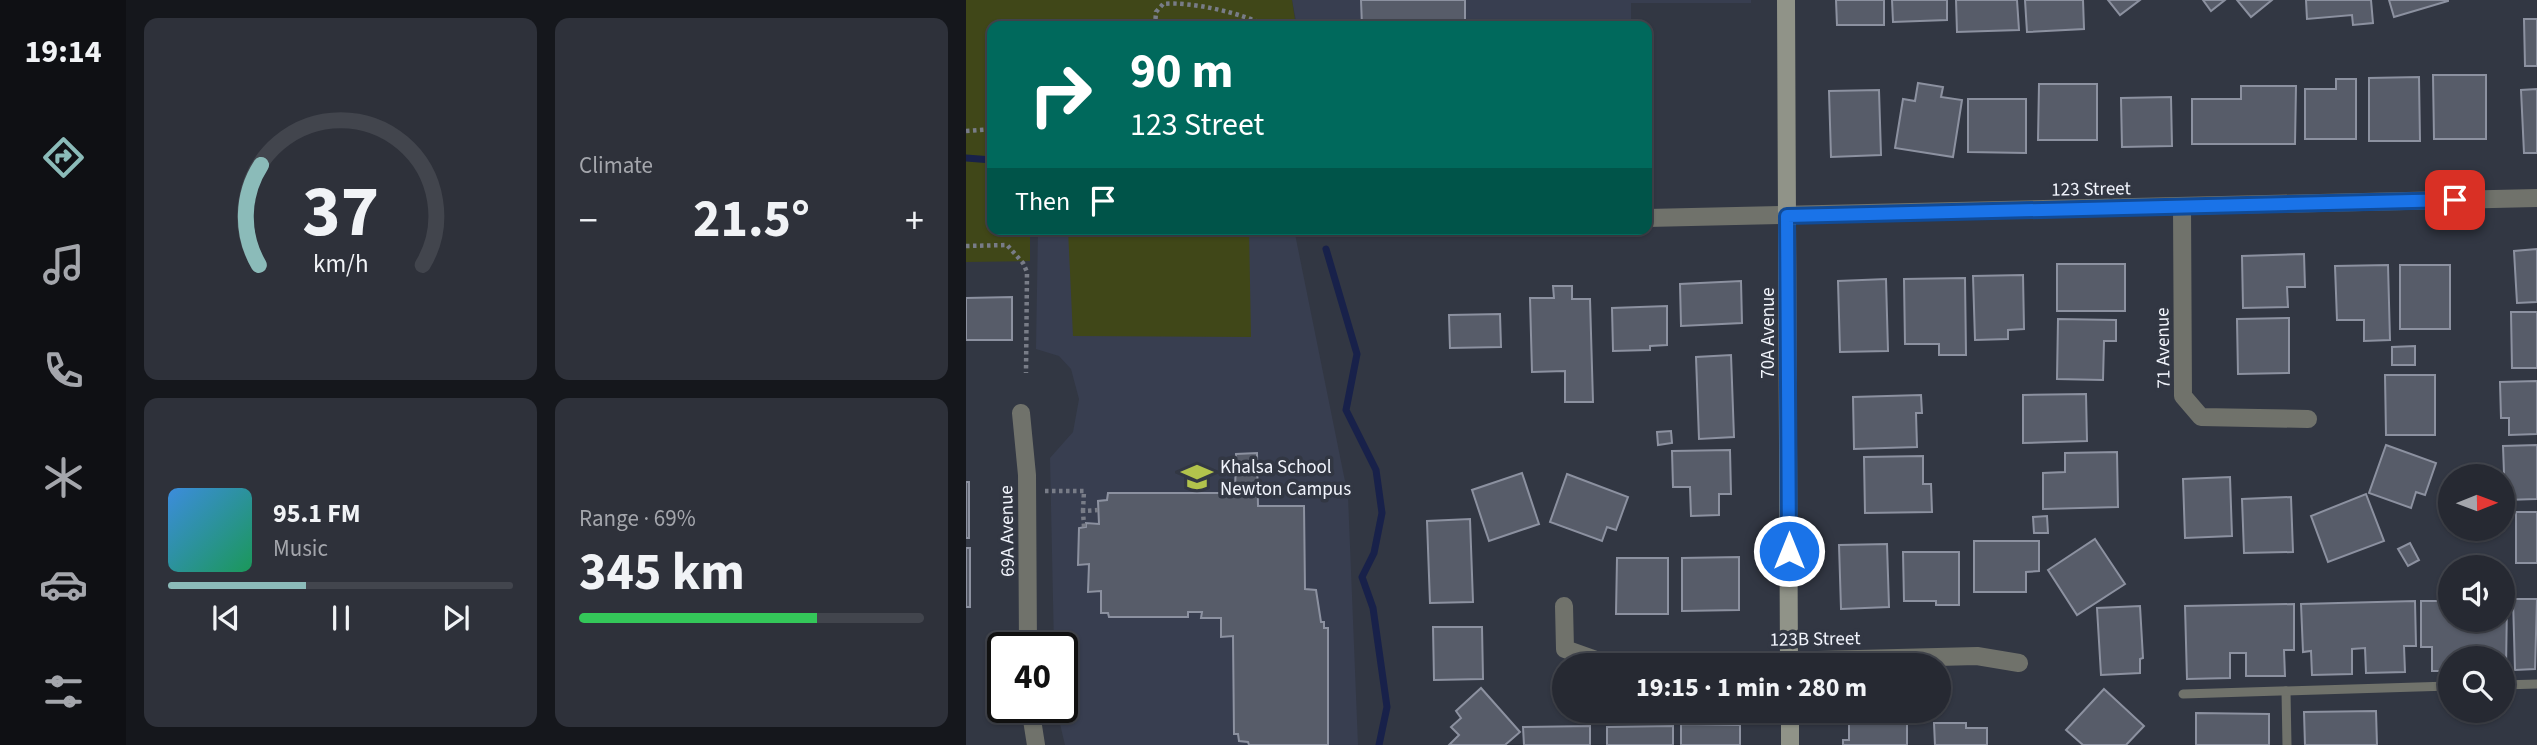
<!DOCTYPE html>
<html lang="en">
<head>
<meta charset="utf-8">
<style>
	:root { --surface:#262932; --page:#2e313a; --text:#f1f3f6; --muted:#a4a6ac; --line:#42454d; --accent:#8bbbb9 }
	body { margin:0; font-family:"Source Sans 3",sans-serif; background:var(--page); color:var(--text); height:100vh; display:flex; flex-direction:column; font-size:26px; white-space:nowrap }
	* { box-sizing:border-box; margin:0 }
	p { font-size:23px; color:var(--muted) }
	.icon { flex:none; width:38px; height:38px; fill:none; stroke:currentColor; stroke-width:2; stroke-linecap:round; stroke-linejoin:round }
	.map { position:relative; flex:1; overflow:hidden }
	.sheet { display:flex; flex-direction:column; gap:18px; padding:18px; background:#15171c; width:840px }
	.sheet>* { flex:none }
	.guide { position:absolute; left:21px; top:21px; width:665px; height:214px; border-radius:14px; box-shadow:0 2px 5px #0004,0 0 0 2px var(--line); background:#00695c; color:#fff; overflow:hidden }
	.needle { width:46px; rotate:89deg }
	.tools { position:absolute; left:1472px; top:464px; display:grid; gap:14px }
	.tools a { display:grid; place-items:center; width:77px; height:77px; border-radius:50%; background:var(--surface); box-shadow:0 2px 5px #0004,0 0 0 2px var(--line); font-size:35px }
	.speed { position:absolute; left:21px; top:632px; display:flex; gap:14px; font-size:35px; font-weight:700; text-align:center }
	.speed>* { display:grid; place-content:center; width:91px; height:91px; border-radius:50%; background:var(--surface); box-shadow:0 2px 5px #0004,0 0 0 2px var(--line); line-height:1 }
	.speed .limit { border:4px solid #111; border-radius:10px; background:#fff; color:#111 }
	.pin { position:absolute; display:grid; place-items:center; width:60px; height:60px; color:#fff; margin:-30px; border-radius:14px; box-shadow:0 4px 10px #0006 }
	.me { position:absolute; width:77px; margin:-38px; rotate:0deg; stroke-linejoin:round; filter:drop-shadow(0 0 5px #0008) }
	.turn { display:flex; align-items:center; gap:24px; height:147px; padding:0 28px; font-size:32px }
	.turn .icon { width:91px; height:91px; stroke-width:2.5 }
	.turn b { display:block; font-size:49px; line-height:60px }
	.then { display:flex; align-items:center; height:66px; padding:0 28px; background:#0003; gap:14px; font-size:26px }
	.big { font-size:52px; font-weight:700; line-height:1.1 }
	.sheet .tile { flex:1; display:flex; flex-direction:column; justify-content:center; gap:10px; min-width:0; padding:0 24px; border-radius:14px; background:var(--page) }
	.sheet .dial { align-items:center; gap:0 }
	.dial svg { height:182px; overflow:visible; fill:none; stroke:var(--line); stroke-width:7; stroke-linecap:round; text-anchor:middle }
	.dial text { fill:var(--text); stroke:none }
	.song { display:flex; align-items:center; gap:21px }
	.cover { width:84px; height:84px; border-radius:10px; background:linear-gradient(135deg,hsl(210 70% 55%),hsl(150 70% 35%)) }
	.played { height:7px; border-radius:4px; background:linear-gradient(90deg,var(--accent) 40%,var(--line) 40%) }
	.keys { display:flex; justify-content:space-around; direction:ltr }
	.heat { display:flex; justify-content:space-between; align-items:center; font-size:38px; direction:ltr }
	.charge { height:10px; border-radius:5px; background:linear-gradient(90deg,#34c759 69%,var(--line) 0) }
	.sheet .tiles { flex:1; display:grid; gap:18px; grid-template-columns:repeat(2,1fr) }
	.trip { position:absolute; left:586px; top:653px; width:399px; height:70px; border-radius:35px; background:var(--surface); box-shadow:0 2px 5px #0004,0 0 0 2px var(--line); font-weight:700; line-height:70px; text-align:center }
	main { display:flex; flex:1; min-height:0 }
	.tab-bar { display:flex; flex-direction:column; width:126px; justify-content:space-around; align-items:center; background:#0f1014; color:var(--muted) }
	.tab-bar .icon { width:49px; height:49px }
	.tab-bar .active { color:var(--accent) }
	.tab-bar b { font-size:32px; color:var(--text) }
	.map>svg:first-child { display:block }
	.built { fill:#383e50 }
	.green { fill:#404718 }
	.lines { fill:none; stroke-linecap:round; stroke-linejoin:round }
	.stream { stroke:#18214a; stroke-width:7 }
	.building { fill:#575c69; stroke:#8c91a0; stroke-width:2 }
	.path { stroke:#787c87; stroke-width:4.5; stroke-dasharray:3.5 3.5; stroke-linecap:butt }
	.lane { stroke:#70726b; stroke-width:9 }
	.street { stroke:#70726b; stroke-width:18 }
	.secondary { stroke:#909388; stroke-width:18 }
	.route-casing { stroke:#114b97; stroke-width:18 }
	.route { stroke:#1a73e8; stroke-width:12 }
	.labels { text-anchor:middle; stroke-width:7; stroke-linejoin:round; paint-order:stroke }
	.street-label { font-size:19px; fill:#f1f4fc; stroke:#323743 }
	.poi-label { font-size:19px; fill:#f1f4fc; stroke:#323743; text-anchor:start }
</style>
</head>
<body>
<main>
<nav class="tab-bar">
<b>19:14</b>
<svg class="icon active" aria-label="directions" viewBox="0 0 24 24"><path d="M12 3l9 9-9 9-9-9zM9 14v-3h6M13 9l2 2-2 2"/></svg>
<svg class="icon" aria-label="music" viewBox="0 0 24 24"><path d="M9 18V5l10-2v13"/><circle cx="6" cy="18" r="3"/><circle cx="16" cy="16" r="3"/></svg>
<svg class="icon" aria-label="phone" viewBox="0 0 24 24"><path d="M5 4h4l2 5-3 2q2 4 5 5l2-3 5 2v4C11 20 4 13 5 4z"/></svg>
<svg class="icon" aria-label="climate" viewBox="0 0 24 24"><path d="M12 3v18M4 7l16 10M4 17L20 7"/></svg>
<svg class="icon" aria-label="car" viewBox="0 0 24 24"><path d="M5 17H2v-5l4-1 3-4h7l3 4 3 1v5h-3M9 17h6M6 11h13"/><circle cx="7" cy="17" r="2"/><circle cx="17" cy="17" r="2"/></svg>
<svg class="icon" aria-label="filters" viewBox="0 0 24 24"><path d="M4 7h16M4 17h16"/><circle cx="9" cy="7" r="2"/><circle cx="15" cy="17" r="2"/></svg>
</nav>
<section class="sheet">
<div class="tiles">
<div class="tile dial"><svg viewBox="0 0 100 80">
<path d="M14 69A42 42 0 1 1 86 69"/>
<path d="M14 69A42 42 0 0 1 15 25" stroke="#8bbbb9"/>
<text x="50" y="56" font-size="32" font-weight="700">37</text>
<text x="50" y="72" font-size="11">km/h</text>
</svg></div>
<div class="tile"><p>Climate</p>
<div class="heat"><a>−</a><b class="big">21.5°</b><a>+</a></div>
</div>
<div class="tile">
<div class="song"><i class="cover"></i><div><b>95.1 FM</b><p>Music</p></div></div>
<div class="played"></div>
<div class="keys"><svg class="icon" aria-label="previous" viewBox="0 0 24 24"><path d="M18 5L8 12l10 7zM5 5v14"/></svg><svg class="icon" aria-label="pause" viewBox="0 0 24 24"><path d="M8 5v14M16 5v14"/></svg><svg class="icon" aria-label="next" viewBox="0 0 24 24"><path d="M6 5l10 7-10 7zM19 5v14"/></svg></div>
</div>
<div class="tile"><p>Range · 69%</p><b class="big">345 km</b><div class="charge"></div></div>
</div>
</section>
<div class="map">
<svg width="1571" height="745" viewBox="0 0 1571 745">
	<rect width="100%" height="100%" fill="#323743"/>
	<!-- built -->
	<g class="built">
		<polygon points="326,0 785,0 785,3 665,3 665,26 331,26"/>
		<polygon points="72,229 328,229 382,496 392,745 99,745 90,707 96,707 96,648 88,647 84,458 107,432 113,399 105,369 93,356 70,349"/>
	</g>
	<!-- green -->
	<g class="green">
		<polygon points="0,0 326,0 330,26 26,26 26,229 64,229 64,261 0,262"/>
		<polygon points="102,229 283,229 285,337 107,336"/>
	</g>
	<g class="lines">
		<!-- stream -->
		<g class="stream">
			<polyline points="0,158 26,160"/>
			<polyline points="360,249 391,354 380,410 410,470 416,513 408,553 396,577 407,608 421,707 413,745"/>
		</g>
	</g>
	<!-- building -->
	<g class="building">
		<polygon points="395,0 499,0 499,26 396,26"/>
		<polygon points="870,0 918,0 918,25 871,25"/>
		<polygon points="926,0 981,0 981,20 927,22"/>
		<polygon points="990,0 1051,0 1053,30 991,32"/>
		<polygon points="1059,0 1117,0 1118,29 1061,32"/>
		<polygon points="1142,0 1174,0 1154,15"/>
		<polygon points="1237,0 1259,0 1245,11"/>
		<polygon points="1271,0 1306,0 1285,17"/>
		<polygon points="1340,0 1405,0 1407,23 1387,25 1386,15 1341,19"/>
		<polygon points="1423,0 1482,0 1482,1 1428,17"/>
		<polygon points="1558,19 1571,19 1571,66 1559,66"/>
		<polygon points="1467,75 1520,75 1520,139 1468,139"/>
		<polygon points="1453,77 1454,141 1403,141 1403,78"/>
		<polygon points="1370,79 1390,79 1390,139 1339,139 1339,89 1370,89"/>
		<polygon points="952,83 977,87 975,97 996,100 987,157 929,148 937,99 949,101"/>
		<polygon points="1073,84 1131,84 1131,140 1072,140"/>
		<polygon points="1275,86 1330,86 1329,144 1226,144 1226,99 1275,99"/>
		<polygon points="1571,89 1571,153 1558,153 1555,90"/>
		<polygon points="913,90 915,155 865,157 863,91"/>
		<polygon points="1205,97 1206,146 1156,147 1155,98"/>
		<polygon points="1002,99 1060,99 1060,153 1002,152"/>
		<polygon points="1571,249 1571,302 1551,303 1548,251"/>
		<polygon points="1338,254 1339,287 1321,287 1322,307 1277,308 1276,256"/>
		<rect x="1091" y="264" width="68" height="47"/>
		<polygon points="1422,265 1424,340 1398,341 1398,320 1371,320 1369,266"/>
		<rect x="1434" y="265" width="50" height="64"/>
		<polygon points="1057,275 1058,329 1042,330 1042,339 1009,340 1007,276"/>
		<polygon points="999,278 1000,355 973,355 973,344 939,344 938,279"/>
		<polygon points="920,279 922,351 874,352 872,281"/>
		<polygon points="775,281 776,323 715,326 714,284"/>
		<polygon points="587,286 606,286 606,299 624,299 627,402 599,402 599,371 566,372 564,298 588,298"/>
		<polygon points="46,297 46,340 0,340 0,298"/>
		<polygon points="701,306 701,345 684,346 684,350 647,351 646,308"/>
		<polygon points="1545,312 1571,312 1571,368 1546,368"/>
		<polygon points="534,314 535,347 484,348 483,315"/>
		<polygon points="1323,318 1323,373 1272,374 1271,319"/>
		<polygon points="1092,319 1150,320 1150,341 1138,341 1137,380 1091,379"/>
		<polygon points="1449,346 1449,365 1426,365 1426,347"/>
		<polygon points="765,355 768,437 733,439 730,357"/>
		<polygon points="1419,375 1469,375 1469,435 1420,435"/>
		<polygon points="1571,381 1571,434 1543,435 1543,418 1535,418 1534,382"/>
		<polygon points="1120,394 1121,441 1057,443 1057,395"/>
		<polygon points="955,395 956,413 950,413 951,447 888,449 887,397"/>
		<polygon points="705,431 706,443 692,445 691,432"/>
		<polygon points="1420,445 1470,463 1459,495 1450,492 1445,508 1403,493"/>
		<polygon points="1571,445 1571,499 1539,500 1537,446"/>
		<polygon points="764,450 765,494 753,494 753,515 725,516 724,487 707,487 706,451"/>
		<polygon points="1151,452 1152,507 1077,509 1077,473 1099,472 1099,453"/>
		<polygon points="291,453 292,506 338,506 339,589 350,590 355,622 358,622 358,628 362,628 362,745 283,745 282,742 273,741 272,734 268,734 267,636 255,637 255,618 235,618 236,612 222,612 222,617 143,617 142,613 135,613 135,591 122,592 123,564 112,565 113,528 120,527 120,523 133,524 132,501 141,500 142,493 269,493 270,454"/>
		<polygon points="957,456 957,484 965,484 966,512 899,513 898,457"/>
		<polygon points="556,473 573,524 523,541 506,490"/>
		<polygon points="601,474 662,497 650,530 641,527 636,541 584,522"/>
		<polygon points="1264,477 1266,536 1219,538 1217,479"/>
		<rect x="0" y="482" width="3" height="56"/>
		<polygon points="1400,494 1418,541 1362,562 1345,516"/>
		<polygon points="1325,497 1327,552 1278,553 1276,499"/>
		<rect x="1550" y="512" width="21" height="51"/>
		<polygon points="1081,516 1082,533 1068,533 1067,517"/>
		<polygon points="504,519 507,602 464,603 461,521"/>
		<polygon points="1129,539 1159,584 1111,615 1082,570"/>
		<polygon points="1008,541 1073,541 1073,571 1060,572 1060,592 1008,592"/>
		<polygon points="1444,543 1453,560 1442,566 1432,549"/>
		<polygon points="921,544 923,607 875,609 873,545"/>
		<rect x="0" y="548" width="4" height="59"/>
		<polygon points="937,552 993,552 993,605 970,605 970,601 938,601"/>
		<polygon points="773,557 773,610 716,611 716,558"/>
		<polygon points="651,558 702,558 702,614 650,614"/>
		<polygon points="1547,599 1571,599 1569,669 1549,670"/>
		<polygon points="1449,601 1450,646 1438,646 1439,672 1400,673 1399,648 1386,649 1386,674 1346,675 1345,651 1337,652 1335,604"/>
		<polygon points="1455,601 1484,601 1484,620 1536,620 1536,601 1541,601 1540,670 1536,670 1536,658 1518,658 1518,648 1502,648 1501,658 1484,658 1484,671 1466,671 1466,647 1455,647"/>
		<polygon points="1328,604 1328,650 1318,650 1319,676 1280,676 1280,653 1264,653 1264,678 1221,679 1219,606"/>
		<polygon points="1174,606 1177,658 1174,659 1174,673 1135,675 1131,608"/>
		<polygon points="467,627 516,627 517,679 468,680"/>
		<polygon points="515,688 554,732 539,745 483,745 493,735 485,727 495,718 490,711"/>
		<polygon points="1138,689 1178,726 1160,745 1117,745 1100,730"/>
		<polygon points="883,710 941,710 941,745 877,745 877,740 883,740"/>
		<polygon points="1410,711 1411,745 1339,745 1338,712"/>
		<polygon points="1230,713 1303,714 1303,745 1230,745"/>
		<polygon points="968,723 1000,723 1000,728 1021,728 1021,745 969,745"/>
		<polygon points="715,724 774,725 774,745 715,745"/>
		<polygon points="624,726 624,745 558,745 557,727"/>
		<polygon points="707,726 707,745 641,745 641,727"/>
	</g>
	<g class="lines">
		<!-- path -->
		<g class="path">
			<path d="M189 26 190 12 197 4C223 1 277 13 300 26"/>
			<polyline points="0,131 26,129"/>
			<polyline points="0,246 41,245 57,263 61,272 60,373"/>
			<polyline points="79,491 118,491 117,511"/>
			<polyline points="118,527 117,511 132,510"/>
		</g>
		<!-- lane -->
		<g class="lane">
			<polyline points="1536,685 1571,684"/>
			<polyline points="1320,691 1321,745"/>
			<polyline points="1217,694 1484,686"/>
		</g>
		<!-- street -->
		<g class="street">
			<polyline points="1216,206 1217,396 1235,417 1342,419"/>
			<polyline points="681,218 1571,198"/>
			<polyline points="55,413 61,475 62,648"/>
			<polyline points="598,606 599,649 644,665"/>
			<polyline points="644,665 1011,656 1053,663"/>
			<polyline points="64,707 70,745"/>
		</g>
		<!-- secondary -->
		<g class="secondary">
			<polyline points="820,0 823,665"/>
			<polyline points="824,710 824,745"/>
		</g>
	</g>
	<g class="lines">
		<defs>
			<polyline id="route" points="823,551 821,216 1489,200"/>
		</defs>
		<!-- route casing -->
		<use href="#route" class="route-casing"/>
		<!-- route -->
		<use href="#route" class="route"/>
	</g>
	<!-- icons -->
	<defs>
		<symbol id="school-bare" viewBox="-9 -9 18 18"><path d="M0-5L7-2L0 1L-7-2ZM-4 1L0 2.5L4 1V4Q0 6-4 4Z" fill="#b2c34c" stroke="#323743" stroke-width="2.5" paint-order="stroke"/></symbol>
	</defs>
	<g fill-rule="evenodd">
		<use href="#school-bare" x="209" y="455" width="44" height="44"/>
	</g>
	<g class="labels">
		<!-- street labels -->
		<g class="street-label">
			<text transform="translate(1125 188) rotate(-1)" y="7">123 Street</text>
			<text transform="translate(801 333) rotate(-90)" y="7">70A Avenue</text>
			<text transform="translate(1196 348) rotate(-91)" y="7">71 Avenue</text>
			<text transform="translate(40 531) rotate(-91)" y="7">69A Avenue</text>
			<text transform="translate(849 638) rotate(-1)" y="7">123B Street</text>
		</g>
		<!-- poi labels -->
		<g class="poi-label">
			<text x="254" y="473">Khalsa School<tspan x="254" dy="22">Newton Campus</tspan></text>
		</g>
	</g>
</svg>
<div class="tools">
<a><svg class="needle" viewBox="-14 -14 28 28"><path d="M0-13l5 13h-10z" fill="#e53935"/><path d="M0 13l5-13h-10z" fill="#a4a6ac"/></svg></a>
<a><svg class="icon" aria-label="sound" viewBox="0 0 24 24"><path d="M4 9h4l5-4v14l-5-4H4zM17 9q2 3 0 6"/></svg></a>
<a><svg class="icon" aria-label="search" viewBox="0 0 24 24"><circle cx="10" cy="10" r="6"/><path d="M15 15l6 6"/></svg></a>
</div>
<div class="speed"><div class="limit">40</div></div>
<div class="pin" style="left:1489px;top:200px;background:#d93025"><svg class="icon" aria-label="arrive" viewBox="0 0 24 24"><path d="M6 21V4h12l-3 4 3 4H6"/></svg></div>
<svg class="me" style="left:823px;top:551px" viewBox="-20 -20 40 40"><circle r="17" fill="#1a73e8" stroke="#fff" stroke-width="3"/><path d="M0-11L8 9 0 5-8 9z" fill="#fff"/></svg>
<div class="trip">19:15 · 1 min · 280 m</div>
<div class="guide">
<div class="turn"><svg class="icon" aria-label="right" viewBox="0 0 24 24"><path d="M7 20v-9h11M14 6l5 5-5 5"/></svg><div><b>90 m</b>123 Street</div></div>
<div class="then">Then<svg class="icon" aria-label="arrive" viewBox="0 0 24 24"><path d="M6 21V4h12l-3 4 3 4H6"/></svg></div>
</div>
</div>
</main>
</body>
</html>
